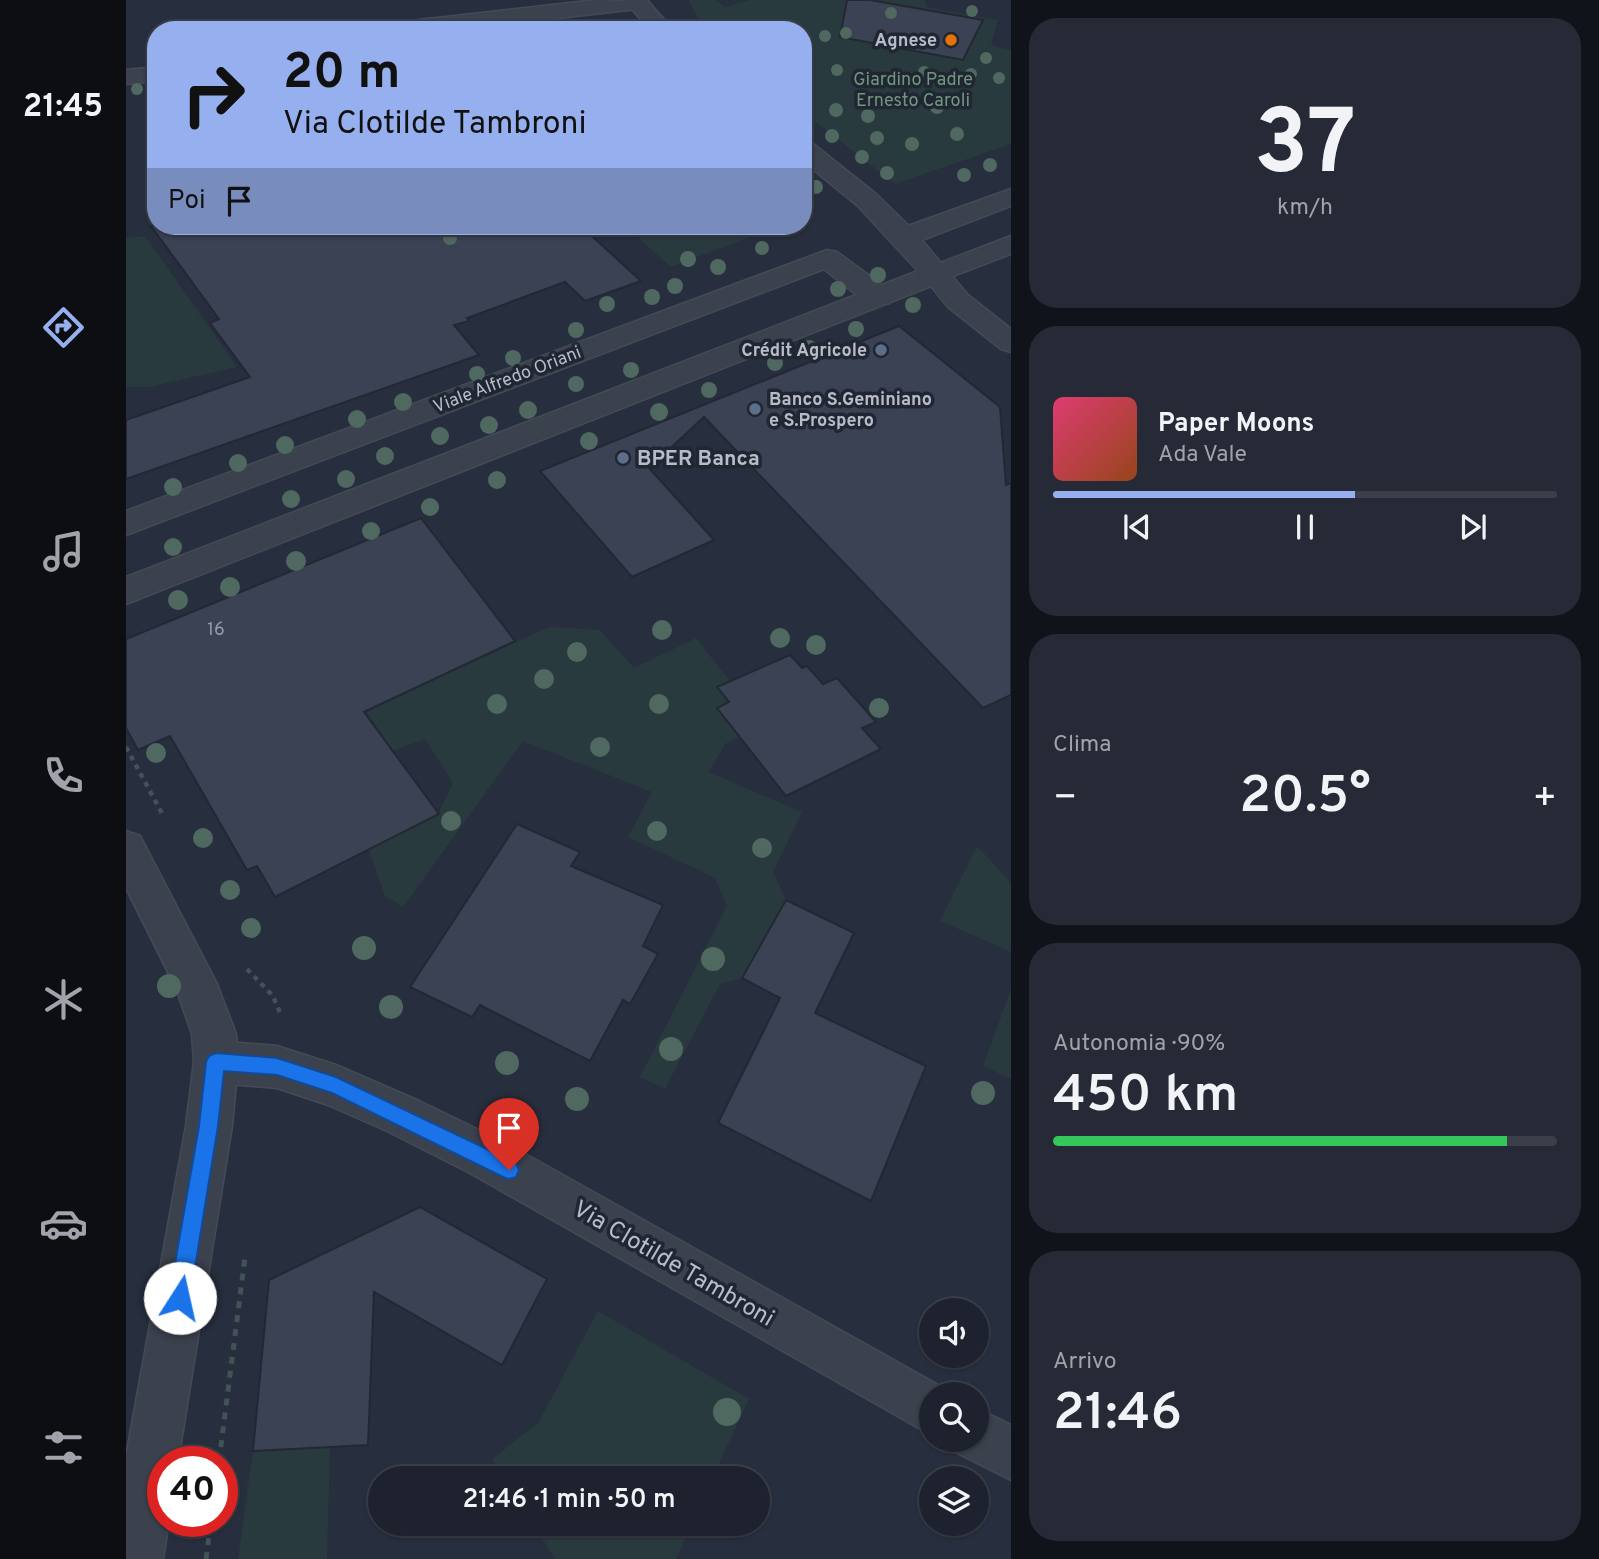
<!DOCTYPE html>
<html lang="it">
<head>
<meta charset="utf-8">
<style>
	:root { --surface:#1d222e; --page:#252a36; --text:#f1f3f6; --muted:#a0a4aa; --line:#3b3f4a; --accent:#96afee }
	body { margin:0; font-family:Overpass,sans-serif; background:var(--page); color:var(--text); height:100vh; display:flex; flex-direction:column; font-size:26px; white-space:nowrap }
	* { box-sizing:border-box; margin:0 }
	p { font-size:23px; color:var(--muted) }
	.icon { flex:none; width:38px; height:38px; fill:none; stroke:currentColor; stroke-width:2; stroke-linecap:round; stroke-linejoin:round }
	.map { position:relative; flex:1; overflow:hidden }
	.sheet { display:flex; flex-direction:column; gap:18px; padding:18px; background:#101319; width:588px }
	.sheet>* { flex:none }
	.guide { position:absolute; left:21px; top:21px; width:665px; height:214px; border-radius:28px; box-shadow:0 2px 5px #0004,0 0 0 2px var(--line); background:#96afee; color:#111; overflow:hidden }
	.tools { position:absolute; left:793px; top:1298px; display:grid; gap:14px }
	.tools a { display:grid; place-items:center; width:70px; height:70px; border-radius:50%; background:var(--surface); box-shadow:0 2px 5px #0004,0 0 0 2px var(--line); font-size:35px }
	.speed { position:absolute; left:21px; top:1446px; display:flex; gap:14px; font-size:35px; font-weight:700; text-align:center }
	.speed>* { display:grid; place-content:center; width:91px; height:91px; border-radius:50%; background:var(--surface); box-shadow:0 2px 5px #0004,0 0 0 2px var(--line); line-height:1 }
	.speed .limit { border:10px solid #d22; background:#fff; color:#111 }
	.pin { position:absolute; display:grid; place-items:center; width:60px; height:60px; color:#fff; margin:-72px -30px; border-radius:50% 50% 50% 0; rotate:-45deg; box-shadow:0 0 7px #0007 }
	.pin .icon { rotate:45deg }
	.me { position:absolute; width:77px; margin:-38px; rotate:10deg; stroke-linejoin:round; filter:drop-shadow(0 0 5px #0008) }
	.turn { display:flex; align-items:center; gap:24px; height:147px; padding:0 21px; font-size:32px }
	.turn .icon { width:91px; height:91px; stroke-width:2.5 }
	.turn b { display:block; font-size:49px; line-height:60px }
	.then { display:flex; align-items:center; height:66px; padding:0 21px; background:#0003; gap:14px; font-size:26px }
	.big { font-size:52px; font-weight:600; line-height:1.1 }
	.sheet .widget { flex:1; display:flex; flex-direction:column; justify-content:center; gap:10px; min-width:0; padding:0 24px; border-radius:28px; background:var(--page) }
	.sheet .dial { align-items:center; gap:0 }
	.dial b { font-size:91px; line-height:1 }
	.song { display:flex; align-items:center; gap:21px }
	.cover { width:84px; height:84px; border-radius:10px; background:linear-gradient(135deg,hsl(340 70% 55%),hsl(20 70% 35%)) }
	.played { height:7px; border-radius:4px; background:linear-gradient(90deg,var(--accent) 60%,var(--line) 60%) }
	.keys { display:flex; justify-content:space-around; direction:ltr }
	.heat { display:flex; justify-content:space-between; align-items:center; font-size:38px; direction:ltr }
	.charge { height:10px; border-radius:5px; background:linear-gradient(90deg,#34c759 90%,var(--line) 0) }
	.trip { position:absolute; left:242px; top:1466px; width:402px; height:70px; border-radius:35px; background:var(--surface); box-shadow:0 2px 5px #0004,0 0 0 2px var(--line); font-weight:600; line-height:70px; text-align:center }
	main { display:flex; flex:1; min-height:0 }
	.tab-bar { display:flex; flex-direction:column; width:126px; justify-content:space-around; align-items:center; background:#0c0e12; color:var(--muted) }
	.tab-bar .icon { width:49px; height:49px }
	.tab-bar .on { color:var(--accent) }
	.tab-bar b { font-size:32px; color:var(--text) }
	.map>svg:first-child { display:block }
	.green { fill:#293a3e }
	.building { fill:#3a4253; stroke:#222834; stroke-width:2 }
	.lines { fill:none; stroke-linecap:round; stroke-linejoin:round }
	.minor-casing { stroke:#444a56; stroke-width:3 }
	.tertiary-casing { stroke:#444a56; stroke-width:3 }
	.path-far1 { stroke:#425356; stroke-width:4.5; stroke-dasharray:5 5; stroke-linecap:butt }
	.path { stroke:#425356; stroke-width:5; stroke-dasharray:7 7; stroke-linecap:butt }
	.minor { fill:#3b414d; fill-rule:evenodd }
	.tertiary { fill:#3b414d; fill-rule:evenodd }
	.tree { fill:#4f6860 }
	.route { fill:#1a73e8; stroke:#114b97; stroke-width:2 }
	.food-dot { fill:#e8710a; stroke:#202632; stroke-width:2.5 }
	.service-dot { fill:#5c6f8a; stroke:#202632; stroke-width:2.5 }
	.labels { text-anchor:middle; stroke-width:7; stroke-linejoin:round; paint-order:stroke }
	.far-poi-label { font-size:18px; font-weight:bold; fill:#b7bcc8; stroke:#202632; text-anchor:end }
	.far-park-label { font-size:18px; fill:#70977d; stroke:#202632 }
	.far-street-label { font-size:18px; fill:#b7bcc8; stroke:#202632 }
	.number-label { font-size:18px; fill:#969ca9 }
	.poi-label { font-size:21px; font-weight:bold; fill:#b7bcc8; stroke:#202632; text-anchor:start }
	.near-street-label { font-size:24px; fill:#b7bcc8; stroke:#202632 }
</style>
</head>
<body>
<main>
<nav class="tab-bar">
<b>21:45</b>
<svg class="icon on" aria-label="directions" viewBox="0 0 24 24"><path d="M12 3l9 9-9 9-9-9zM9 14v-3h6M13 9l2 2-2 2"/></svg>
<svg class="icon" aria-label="music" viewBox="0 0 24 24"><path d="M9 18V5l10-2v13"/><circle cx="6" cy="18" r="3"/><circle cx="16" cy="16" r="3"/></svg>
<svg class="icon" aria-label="phone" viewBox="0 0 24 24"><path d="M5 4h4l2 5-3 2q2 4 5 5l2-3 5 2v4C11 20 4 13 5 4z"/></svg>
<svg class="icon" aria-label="climate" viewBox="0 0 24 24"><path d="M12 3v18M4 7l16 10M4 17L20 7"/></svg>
<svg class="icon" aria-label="car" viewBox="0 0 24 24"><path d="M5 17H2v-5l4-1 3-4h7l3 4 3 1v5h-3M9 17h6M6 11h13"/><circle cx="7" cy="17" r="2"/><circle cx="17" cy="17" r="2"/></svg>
<svg class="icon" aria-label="filters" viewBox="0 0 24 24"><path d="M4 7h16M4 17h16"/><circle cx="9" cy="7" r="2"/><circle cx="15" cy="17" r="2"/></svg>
</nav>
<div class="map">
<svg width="885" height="1559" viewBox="0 0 885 1559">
	<rect width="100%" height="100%" fill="#272e3d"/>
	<!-- green -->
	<g class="green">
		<polygon points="563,0 590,0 599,7 623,0 799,0 800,7 872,20 865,45 885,50 885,144 769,184 677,112 677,30 577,30"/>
		<polygon points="499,226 653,226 545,267"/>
		<polygon points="19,236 111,367 23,387 0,387 0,238"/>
		<polygon points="423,627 474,630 508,668 570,638 604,681 591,687 603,702 591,708 614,737 599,744 583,772 676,812 647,872 660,900 616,978 594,984 539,1089 514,1077 601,906 589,878 502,837 526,792 397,741 277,907 259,896 243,850 312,814 327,783 299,739 267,751 240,711"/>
		<polygon points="851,846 885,883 885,952 814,921"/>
		<polygon points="885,989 885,1079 857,1066"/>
		<polygon points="472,1311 623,1399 586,1479 378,1479 366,1459 412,1423"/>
		<polygon points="204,1447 201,1559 112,1559 127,1451"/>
		<polygon points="407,1524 566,1524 550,1559 429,1559"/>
	</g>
	<!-- building -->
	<g class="building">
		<polygon points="721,0 744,0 857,20 837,60 714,37"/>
		<polygon points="25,226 455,226 515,281 459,301 439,282 341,318 343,321 328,325 353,355 0,479 0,420 124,377 84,323 93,319"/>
		<polygon points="773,326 874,407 880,485 885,483 885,695 857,708 578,417 523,468 588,540 506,577 414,471"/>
		<polygon points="295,518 389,641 238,712 313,814 149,897 131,866 121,870 44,736 12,750 0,728 0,639"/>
		<polygon points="664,655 676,668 681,666 697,684 711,678 750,722 736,728 755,749 660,796 591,708 603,702 591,687"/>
		<polygon points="391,824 454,852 445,866 537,905 517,946 532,954 504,1004 497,1000 464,1061 354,1005 346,1017 284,987"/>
		<polygon points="660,900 728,933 689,1013 800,1066 745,1201 592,1123 654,998 616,978"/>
		<polygon points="294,1207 421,1279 376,1365 248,1292 242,1445 127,1451 143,1280"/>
	</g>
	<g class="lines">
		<defs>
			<g id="minor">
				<polygon points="470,0 522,2 511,9 327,30 255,30 266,23"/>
				<polygon points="30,67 30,81 0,84 0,70"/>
				<polygon points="885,189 885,206 788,243 768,243 765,237 768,231"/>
				<polygon points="885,236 885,254 811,282 801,280 797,274 801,268"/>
				<path d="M701 250 711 252 764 291 768 297 764 303C740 309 717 283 698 269L0 535V511Z"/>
				<polygon points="90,1041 151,1046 210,1065 293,1101 376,1141 823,1391 825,1395 805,1395 805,1435 344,1173 261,1131 202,1105 151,1088 90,1083 74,1077 68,1062 74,1047"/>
				<polygon points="850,1408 885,1425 885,1480 831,1453 826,1440 850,1440"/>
			</g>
			<g id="tertiary">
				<polygon points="498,0 521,0 547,30 524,30"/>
				<polygon points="677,141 686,143 750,194 788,231 842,295 885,329 885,352 875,349 822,307 805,286 0,604 0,577 792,271 732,206 677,161"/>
				<polygon points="0,831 14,836 91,984 110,1034 112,1062 106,1126 52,1461 37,1461 37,1521 43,1521 37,1559 0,1559 0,1457 60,1126 68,1062 66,1034 50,988 0,888"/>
			</g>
		</defs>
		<!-- minor casing -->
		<use href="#minor" class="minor-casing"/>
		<!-- tertiary casing -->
		<use href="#tertiary" class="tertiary-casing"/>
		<!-- path-far1 -->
		<g class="path-far1">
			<polyline points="0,747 38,817"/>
			<polyline points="121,969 147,996 155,1015"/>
		</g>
		<!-- path -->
		<g class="path">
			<polyline points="93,1461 119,1257"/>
			<polyline points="80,1559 85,1521"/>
		</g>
		<!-- minor -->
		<use href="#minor" class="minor"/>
		<!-- tertiary -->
		<use href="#tertiary" class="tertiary"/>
	</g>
	<!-- trees -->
	<g class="tree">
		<circle cx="846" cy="11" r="6"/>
		<circle cx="765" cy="13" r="6"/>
		<circle cx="720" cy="33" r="6"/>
		<circle cx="699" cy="36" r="6"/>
		<circle cx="764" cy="41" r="6"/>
		<circle cx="860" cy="58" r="6"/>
		<circle cx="711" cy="70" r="6"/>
		<circle cx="798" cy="72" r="6"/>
		<circle cx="845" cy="74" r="6"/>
		<circle cx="873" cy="78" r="6"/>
		<circle cx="11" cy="89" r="6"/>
		<circle cx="783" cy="102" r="7"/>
		<circle cx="811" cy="107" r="7"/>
		<circle cx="710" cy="110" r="7"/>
		<circle cx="742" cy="116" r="7"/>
		<circle cx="831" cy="134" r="7"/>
		<circle cx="706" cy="136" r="7"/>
		<circle cx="751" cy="138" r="7"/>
		<circle cx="786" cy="144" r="7"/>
		<circle cx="736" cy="157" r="7"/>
		<circle cx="864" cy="165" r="7"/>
		<circle cx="761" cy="173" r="7"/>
		<circle cx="838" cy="175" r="7"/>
		<circle cx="690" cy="187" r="7"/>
		<circle cx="324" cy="238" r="7"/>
		<circle cx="636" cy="248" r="7"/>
		<circle cx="562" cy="259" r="8"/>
		<circle cx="592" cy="267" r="8"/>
		<circle cx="752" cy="275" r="8"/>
		<circle cx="549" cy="286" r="8"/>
		<circle cx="712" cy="289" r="8"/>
		<circle cx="526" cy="297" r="8"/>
		<circle cx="481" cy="304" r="8"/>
		<circle cx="787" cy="305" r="8"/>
		<circle cx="730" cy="329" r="8"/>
		<circle cx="450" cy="330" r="8"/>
		<circle cx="683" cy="348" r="8"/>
		<circle cx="387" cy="358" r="8"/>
		<circle cx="649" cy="363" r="8"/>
		<circle cx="505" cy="370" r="8"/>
		<circle cx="351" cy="374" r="8"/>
		<circle cx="450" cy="384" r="8"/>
		<circle cx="583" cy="390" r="8"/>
		<circle cx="277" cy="402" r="9"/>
		<circle cx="402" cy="410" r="9"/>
		<circle cx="533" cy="412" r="9"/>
		<circle cx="231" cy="419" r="9"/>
		<circle cx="363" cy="425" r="9"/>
		<circle cx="314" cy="436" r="9"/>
		<circle cx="463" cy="441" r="9"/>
		<circle cx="159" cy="445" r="9"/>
		<circle cx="259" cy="456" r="9"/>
		<circle cx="112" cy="463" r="9"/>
		<circle cx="220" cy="479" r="9"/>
		<circle cx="371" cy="480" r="9"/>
		<circle cx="47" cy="487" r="9"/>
		<circle cx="165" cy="499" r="9"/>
		<circle cx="304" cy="507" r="9"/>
		<circle cx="245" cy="531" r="9"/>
		<circle cx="47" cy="547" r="9"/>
		<circle cx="170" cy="561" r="10"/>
		<circle cx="104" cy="587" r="10"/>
		<circle cx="52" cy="600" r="10"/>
		<circle cx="536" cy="630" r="10"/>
		<circle cx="654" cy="638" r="10"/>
		<circle cx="690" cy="645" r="10"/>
		<circle cx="451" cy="652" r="10"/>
		<circle cx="418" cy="679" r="10"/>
		<circle cx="371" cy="704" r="10"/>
		<circle cx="533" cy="704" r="10"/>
		<circle cx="753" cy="708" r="10"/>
		<circle cx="474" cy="747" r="10"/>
		<circle cx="30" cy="753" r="10"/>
		<circle cx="325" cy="821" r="10"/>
		<circle cx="531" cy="831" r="10"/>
		<circle cx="77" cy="838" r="10"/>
		<circle cx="636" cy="848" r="10"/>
		<circle cx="104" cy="890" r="10"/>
		<circle cx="125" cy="928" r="10"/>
		<circle cx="238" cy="948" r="12"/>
		<circle cx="587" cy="959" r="12"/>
		<circle cx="43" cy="986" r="12"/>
		<circle cx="265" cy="1007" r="12"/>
		<circle cx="545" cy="1049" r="12"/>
		<circle cx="381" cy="1063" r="12"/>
		<circle cx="857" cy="1093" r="12"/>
		<circle cx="451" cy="1099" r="12"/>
		<circle cx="601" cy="1412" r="14"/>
	</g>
	<!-- route -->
	<polygon class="route" points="90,1053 151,1058 210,1077 390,1163 393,1170 390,1177 383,1179 377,1177 206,1093 151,1075 98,1071 92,1126 64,1298 61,1306 54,1309 46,1306 43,1298 73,1126 80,1062 83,1056"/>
	<!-- markers -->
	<circle class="food-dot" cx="825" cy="40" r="7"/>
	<g class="service-dot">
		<circle cx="755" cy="350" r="7"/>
		<circle cx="629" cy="409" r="7"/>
		<circle cx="497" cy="458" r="7"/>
	</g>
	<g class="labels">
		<!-- far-poi labels -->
		<g class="far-poi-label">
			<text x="811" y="46">Agnese</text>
			<text x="741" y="356">Crédit Agricole</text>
			<text x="643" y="405" text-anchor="start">Banco S.Geminiano<tspan x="643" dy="21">e S.Prospero</tspan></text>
		</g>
		<!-- far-park labels -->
		<g class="far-park-label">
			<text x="787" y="85">Giardino Padre<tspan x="787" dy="21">Ernesto Caroli</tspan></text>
		</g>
		<!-- far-street labels -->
		<g class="far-street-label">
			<text transform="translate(381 379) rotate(-21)" y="6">Viale Alfredo Oriani</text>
		</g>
		<!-- number labels -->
		<g class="number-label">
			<text x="90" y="635">16</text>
		</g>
		<!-- poi labels -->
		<g class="poi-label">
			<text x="511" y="465">BPER Banca</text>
		</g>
		<!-- near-street labels -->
		<g class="near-street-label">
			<text transform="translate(548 1263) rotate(30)" y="8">Via Clotilde Tambroni</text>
		</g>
	</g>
</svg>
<div class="tools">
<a><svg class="icon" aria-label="sound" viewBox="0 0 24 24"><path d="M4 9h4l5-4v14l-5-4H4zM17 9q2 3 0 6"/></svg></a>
<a><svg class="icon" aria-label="search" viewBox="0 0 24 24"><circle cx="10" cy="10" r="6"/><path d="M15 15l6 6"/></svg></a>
<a><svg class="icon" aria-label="layers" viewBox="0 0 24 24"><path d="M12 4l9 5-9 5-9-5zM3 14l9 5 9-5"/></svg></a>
</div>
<div class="speed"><div class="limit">40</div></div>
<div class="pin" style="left:383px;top:1170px;background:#d93025"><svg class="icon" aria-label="arrive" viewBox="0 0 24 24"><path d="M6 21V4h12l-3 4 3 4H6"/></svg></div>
<svg class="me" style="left:54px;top:1298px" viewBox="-20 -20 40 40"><circle r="19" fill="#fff"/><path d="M0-13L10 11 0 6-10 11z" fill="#1a73e8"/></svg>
<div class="trip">21:46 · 1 min · 50 m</div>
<div class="guide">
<div class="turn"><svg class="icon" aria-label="right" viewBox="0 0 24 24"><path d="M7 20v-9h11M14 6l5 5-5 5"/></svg><div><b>20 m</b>Via Clotilde Tambroni</div></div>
<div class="then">Poi<svg class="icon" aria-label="arrive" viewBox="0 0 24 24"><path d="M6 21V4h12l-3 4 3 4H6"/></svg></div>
</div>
</div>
<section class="sheet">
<div class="widget dial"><b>37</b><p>km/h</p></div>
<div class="widget">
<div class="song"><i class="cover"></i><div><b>Paper Moons</b><p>Ada Vale</p></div></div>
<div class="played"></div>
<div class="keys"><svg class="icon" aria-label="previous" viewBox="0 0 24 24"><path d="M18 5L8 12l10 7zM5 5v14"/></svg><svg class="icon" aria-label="pause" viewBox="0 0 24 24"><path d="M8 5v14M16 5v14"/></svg><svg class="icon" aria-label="next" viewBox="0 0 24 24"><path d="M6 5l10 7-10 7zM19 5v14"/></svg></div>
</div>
<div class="widget"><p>Clima</p>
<div class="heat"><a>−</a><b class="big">20.5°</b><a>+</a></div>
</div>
<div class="widget"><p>Autonomia · 90%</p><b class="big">450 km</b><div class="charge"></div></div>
<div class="widget"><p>Arrivo</p><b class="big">21:46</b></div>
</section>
</main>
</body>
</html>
